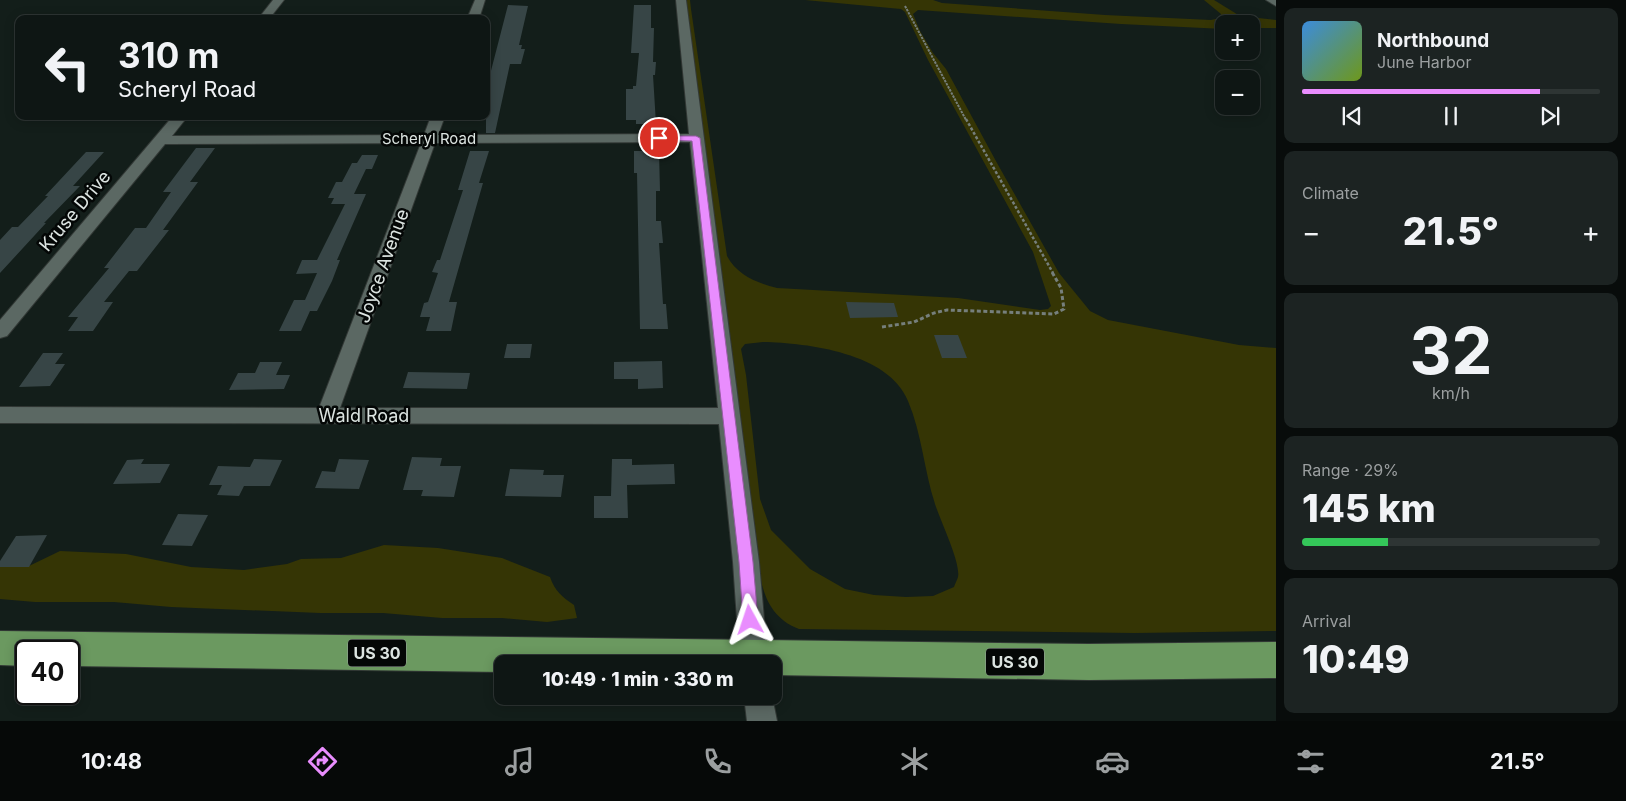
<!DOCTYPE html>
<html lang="en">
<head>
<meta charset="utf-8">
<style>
	:root { --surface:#0e1614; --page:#1c2322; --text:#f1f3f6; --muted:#9b9fa0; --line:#2e3534; --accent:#e98dfe }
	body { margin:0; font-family:Inter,sans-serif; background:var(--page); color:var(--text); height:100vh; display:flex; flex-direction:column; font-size:19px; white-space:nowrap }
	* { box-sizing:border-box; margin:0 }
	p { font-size:16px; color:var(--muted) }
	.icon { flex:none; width:28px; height:28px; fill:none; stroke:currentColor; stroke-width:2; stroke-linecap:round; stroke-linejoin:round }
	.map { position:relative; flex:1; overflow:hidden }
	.side { display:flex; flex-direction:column; gap:8px; padding:8px; background:#080c0b; width:350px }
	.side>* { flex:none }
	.guide { position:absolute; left:15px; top:15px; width:475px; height:105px; border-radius:10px; box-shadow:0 2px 12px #0003,0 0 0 1px var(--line); background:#0e1614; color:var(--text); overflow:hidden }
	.controls { position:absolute; left:1215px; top:15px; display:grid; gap:10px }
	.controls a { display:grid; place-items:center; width:45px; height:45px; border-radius:10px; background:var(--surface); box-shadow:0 2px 12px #0003,0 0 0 1px var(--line); font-size:25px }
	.speed { position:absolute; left:15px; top:640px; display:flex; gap:10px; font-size:25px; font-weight:700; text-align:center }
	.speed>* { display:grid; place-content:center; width:65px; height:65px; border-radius:50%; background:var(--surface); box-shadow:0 2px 12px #0003,0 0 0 1px var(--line); line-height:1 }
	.speed .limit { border:2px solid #111; border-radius:8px; background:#fff; color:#111 }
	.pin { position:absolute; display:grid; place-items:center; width:42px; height:42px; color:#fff; margin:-21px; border:2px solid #fff; border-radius:50%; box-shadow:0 1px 5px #0007 }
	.me { position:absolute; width:55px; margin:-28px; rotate:355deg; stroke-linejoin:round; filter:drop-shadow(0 0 4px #0008) }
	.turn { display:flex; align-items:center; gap:18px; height:105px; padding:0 20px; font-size:22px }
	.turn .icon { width:65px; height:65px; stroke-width:2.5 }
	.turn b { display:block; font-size:35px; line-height:42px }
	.big { font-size:38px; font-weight:800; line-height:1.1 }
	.side .tile { flex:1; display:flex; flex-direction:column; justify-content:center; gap:8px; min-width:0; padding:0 18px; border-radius:10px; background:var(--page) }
	.side .dial { align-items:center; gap:0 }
	.dial b { font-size:65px; line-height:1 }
	.song { display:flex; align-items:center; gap:15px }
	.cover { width:60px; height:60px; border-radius:8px; background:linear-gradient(135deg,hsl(210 70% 55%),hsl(80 70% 35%)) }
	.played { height:5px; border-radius:2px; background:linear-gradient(90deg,var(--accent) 80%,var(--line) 80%) }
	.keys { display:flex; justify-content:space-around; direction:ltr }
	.heat { display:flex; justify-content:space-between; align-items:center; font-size:28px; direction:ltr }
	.charge { height:8px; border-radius:4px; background:linear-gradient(90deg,#34c759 29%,var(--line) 0) }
	.trip { position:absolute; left:494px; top:655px; width:288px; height:50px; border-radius:10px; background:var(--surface); box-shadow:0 2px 12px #0003,0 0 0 1px var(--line); font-weight:800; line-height:50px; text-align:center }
	.tab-bar { display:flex; height:80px; justify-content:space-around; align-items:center; background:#060908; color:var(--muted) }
	.tab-bar .icon { width:35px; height:35px }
	.tab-bar .selected { color:var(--accent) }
	.tab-bar b { font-size:22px; color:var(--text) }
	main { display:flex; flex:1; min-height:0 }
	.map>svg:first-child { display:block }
	.green { fill:#353505; fill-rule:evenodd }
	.building { fill:#374546 }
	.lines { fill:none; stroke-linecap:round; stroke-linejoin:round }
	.minor-casing { stroke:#323835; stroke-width:2 }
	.highway-casing { stroke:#323835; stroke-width:2 }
	.path-far2 { stroke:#767f7c; stroke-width:2; stroke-dasharray:2.5 1; stroke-linecap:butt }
	.path-far1 { stroke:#767f7c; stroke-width:2.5; stroke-dasharray:3 2; stroke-linecap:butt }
	.path { stroke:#767f7c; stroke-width:3; stroke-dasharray:4 2.5; stroke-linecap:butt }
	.minor { fill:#5b6863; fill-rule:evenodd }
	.highway { fill:#6b9960; fill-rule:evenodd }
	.route { fill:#e98dfe; stroke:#975ca5 }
	.labels { text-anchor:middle; stroke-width:5; stroke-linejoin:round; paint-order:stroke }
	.far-street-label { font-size:15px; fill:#dce4e1; stroke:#040706 }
	.shield { fill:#040706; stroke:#9ba29f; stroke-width:1 }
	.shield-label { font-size:16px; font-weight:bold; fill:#dce4e1 }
	.street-label { font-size:18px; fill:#dce4e1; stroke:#040706 }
</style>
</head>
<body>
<main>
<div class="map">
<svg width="1276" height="721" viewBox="0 0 1276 721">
	<rect width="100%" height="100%" fill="#131e1a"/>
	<!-- green -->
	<g class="green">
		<path d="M686 0H690L691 9 727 256C737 275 757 283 777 288L958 298 1040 310 1048 309 1051 306 1033 252 928 60 905 12 901 9 805 0H933L942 3 1105 15 1211 20 1220 18 1221 14 1204 0H1214L1240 16 1276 20V28H1251V24H1224V29L1121 24 918 10 913 14 920 31 933 53 946 69 997 163 1059 273 1090 311 1108 320 1239 345 1276 348V631L1135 633 799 629C759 614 760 573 754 536ZM763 342C808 343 889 353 908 401 922 434 924 470 935 504 940 520 961 563 958 577 957 580 955 584 954 587L933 596 906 597 874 595 845 589 810 569 771 530 760 499 746 375 741 349 745 344Z"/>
		<path d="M384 545 438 548 502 558 550 577C555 591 562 597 574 605L577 618 547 622 502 618H442L383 613H320L171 607 114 602H35L0 599V564L29 566 60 551 126 554 191 567 244 570 287 564 301 559 341 558Z"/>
	</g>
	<!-- building -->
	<g class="building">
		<polygon points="508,5 528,6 519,45 522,45 521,49 525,49 521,64 510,64 495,133 486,133 486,90"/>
		<polygon points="634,5 651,5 651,28 654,28 653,62 656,62 655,75 653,75 656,124 636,124 636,120 626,120 626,89 633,89 633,86 636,86 639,53 631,53"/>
		<polygon points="196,148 215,148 190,182 198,182 163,230 169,230 137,271 129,271 104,302 113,302 93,331 68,331 78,317 68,317 109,268 104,268 135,228 146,228 171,192 163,192"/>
		<polygon points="470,151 489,151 479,183 483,183 449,302 457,302 451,331 426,331 430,317 420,317 424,303 428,302 438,273 432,272 437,260 440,260 463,190 458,190"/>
		<polygon points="634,151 659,151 660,191 656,191 656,221 661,221 663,243 659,243 663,304 666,304 668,329 640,329 637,173 634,173"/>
		<polygon points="86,152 104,152 73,186 80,186 44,223 46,223 0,273 0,240 12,227 18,227 48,196 45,196"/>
		<polygon points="362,155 378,155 372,169 366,169 354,194 366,194 337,260 340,260 332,281 317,311 310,311 301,331 279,331 294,300 305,300 317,273 296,274 302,260 317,260 345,204 331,204 334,198 328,198 336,182 342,182 352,163 357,163"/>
		<polygon points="846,302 894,303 898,317 850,318"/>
		<polygon points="934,335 958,335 967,358 942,358"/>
		<polygon points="507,344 532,344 530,358 504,358"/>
		<polygon points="43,353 63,353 55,364 65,364 50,386 19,387"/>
		<polygon points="662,361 663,388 638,389 638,379 614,379 614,362"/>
		<polygon points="260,362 282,362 276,375 290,375 284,389 229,390 238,373 255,373"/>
		<polygon points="408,372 470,373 467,389 403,388"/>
		<polygon points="412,457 442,458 440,466 461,466 454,497 421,496 423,490 403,490"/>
		<polygon points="144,459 141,464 170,464 160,483 113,484 127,460"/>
		<polygon points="254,459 282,460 270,486 244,486 239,496 217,495 222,485 209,485 218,466 250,467"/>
		<polygon points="339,459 369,460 359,489 315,488 322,471 335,472"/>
		<polygon points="612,459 632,459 632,465 674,464 675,484 627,485 628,518 594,518 594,496 611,496"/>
		<polygon points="510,469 544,470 543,475 564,475 561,497 505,496"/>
		<polygon points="178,514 208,515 192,546 162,545"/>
		<polygon points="47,535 29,567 0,567 0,561 16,536"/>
	</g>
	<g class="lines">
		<defs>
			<g id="minor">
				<polygon points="273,0 284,0 269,19 258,19"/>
				<polygon points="475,0 485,0 479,19 467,19"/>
				<path d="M676 0H686L759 562 768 664H740L733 562 719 424 0 423V407L319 408 421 143 165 144 7 336 0 338V320L173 116H188L172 136 424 135 431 116H445L438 135 689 134ZM690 142 718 408H340L435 143Z"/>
				<polygon points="1266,0 1276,0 1276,6"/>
				<polygon points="744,696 772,696 777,721 747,721"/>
			</g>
			<polygon id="highway" points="0,631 1089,644 1276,642 1276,678 1089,680 772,675 772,664 502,664 502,672 69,666 69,651 26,651 26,666 0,665"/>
		</defs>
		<!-- minor casing -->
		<use href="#minor" class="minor-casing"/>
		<!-- highway casing -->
		<use href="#highway" class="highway-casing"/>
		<!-- path-far2 -->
		<polyline class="path-far2" points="905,6 966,120"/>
		<!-- path-far1 -->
		<polyline class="path-far1" points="966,119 1053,273"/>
		<!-- path -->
		<polyline class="path" points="882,327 914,322 934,313 947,310 1054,314 1064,309 1061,288 1052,272"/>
		<!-- minor -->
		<use href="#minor" class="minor"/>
		<!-- highway -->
		<use href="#highway" class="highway"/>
	</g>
	<!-- route -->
	<polygon class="route" points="656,136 696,136 700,138 753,562 758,620 756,625 750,626 745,625 743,620 739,562 692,141 659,140 656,140"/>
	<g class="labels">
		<!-- far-street labels -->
		<g class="far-street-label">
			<text x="429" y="144">Scheryl Road</text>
		</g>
		<!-- shield labels -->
		<g class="shield">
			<rect x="348" y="639.5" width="58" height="27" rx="4"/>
			<rect x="986" y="648.5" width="58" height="27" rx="4"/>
		</g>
		<g class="shield-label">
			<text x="377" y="659">US 30</text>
			<text x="1015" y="668">US 30</text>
		</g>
		<!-- street labels -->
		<g class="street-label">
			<text transform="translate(75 211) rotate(-50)" y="6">Kruse Drive</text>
			<text transform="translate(383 266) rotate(-70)" y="6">Joyce Avenue</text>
			<text x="364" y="422">Wald Road</text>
		</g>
	</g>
</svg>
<div class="controls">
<a>+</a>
<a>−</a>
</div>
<div class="speed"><div class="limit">40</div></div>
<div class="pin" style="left:659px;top:138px;background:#d93025"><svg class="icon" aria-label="arrive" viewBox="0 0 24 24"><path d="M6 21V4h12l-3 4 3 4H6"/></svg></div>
<svg class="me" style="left:750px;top:620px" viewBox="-20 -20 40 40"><path d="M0-17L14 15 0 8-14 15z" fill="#e98dfe" stroke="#fff" stroke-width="4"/></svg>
<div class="trip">10:49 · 1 min · 330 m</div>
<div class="guide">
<div class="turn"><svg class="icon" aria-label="left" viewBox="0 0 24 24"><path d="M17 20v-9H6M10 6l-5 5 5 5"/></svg><div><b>310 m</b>Scheryl Road</div></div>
</div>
</div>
<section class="side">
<div class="tile">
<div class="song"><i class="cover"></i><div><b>Northbound</b><p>June Harbor</p></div></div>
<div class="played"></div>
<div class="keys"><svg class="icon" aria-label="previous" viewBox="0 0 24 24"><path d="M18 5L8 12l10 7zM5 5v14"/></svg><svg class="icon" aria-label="pause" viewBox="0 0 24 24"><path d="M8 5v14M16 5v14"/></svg><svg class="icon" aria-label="next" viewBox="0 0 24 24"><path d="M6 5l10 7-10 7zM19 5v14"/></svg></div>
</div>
<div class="tile"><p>Climate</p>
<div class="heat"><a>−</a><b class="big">21.5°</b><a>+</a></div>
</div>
<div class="tile dial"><b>32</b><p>km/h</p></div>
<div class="tile"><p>Range · 29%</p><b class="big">145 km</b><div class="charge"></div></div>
<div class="tile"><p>Arrival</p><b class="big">10:49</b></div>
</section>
</main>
<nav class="tab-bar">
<b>10:48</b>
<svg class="icon selected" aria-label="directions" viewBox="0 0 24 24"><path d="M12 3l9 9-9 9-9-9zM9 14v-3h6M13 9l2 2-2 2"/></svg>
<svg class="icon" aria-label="music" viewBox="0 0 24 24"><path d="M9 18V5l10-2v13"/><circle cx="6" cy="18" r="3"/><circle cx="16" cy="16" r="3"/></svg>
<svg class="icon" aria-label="phone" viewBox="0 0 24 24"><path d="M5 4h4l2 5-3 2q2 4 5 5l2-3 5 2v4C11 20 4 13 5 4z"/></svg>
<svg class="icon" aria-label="climate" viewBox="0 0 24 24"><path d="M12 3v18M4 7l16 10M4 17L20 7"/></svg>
<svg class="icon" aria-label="car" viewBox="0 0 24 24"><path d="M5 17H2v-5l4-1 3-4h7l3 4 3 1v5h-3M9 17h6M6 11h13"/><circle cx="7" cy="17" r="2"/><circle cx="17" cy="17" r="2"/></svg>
<svg class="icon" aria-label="filters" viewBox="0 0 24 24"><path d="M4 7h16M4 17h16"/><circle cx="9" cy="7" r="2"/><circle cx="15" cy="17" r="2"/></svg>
<b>21.5°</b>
</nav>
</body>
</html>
